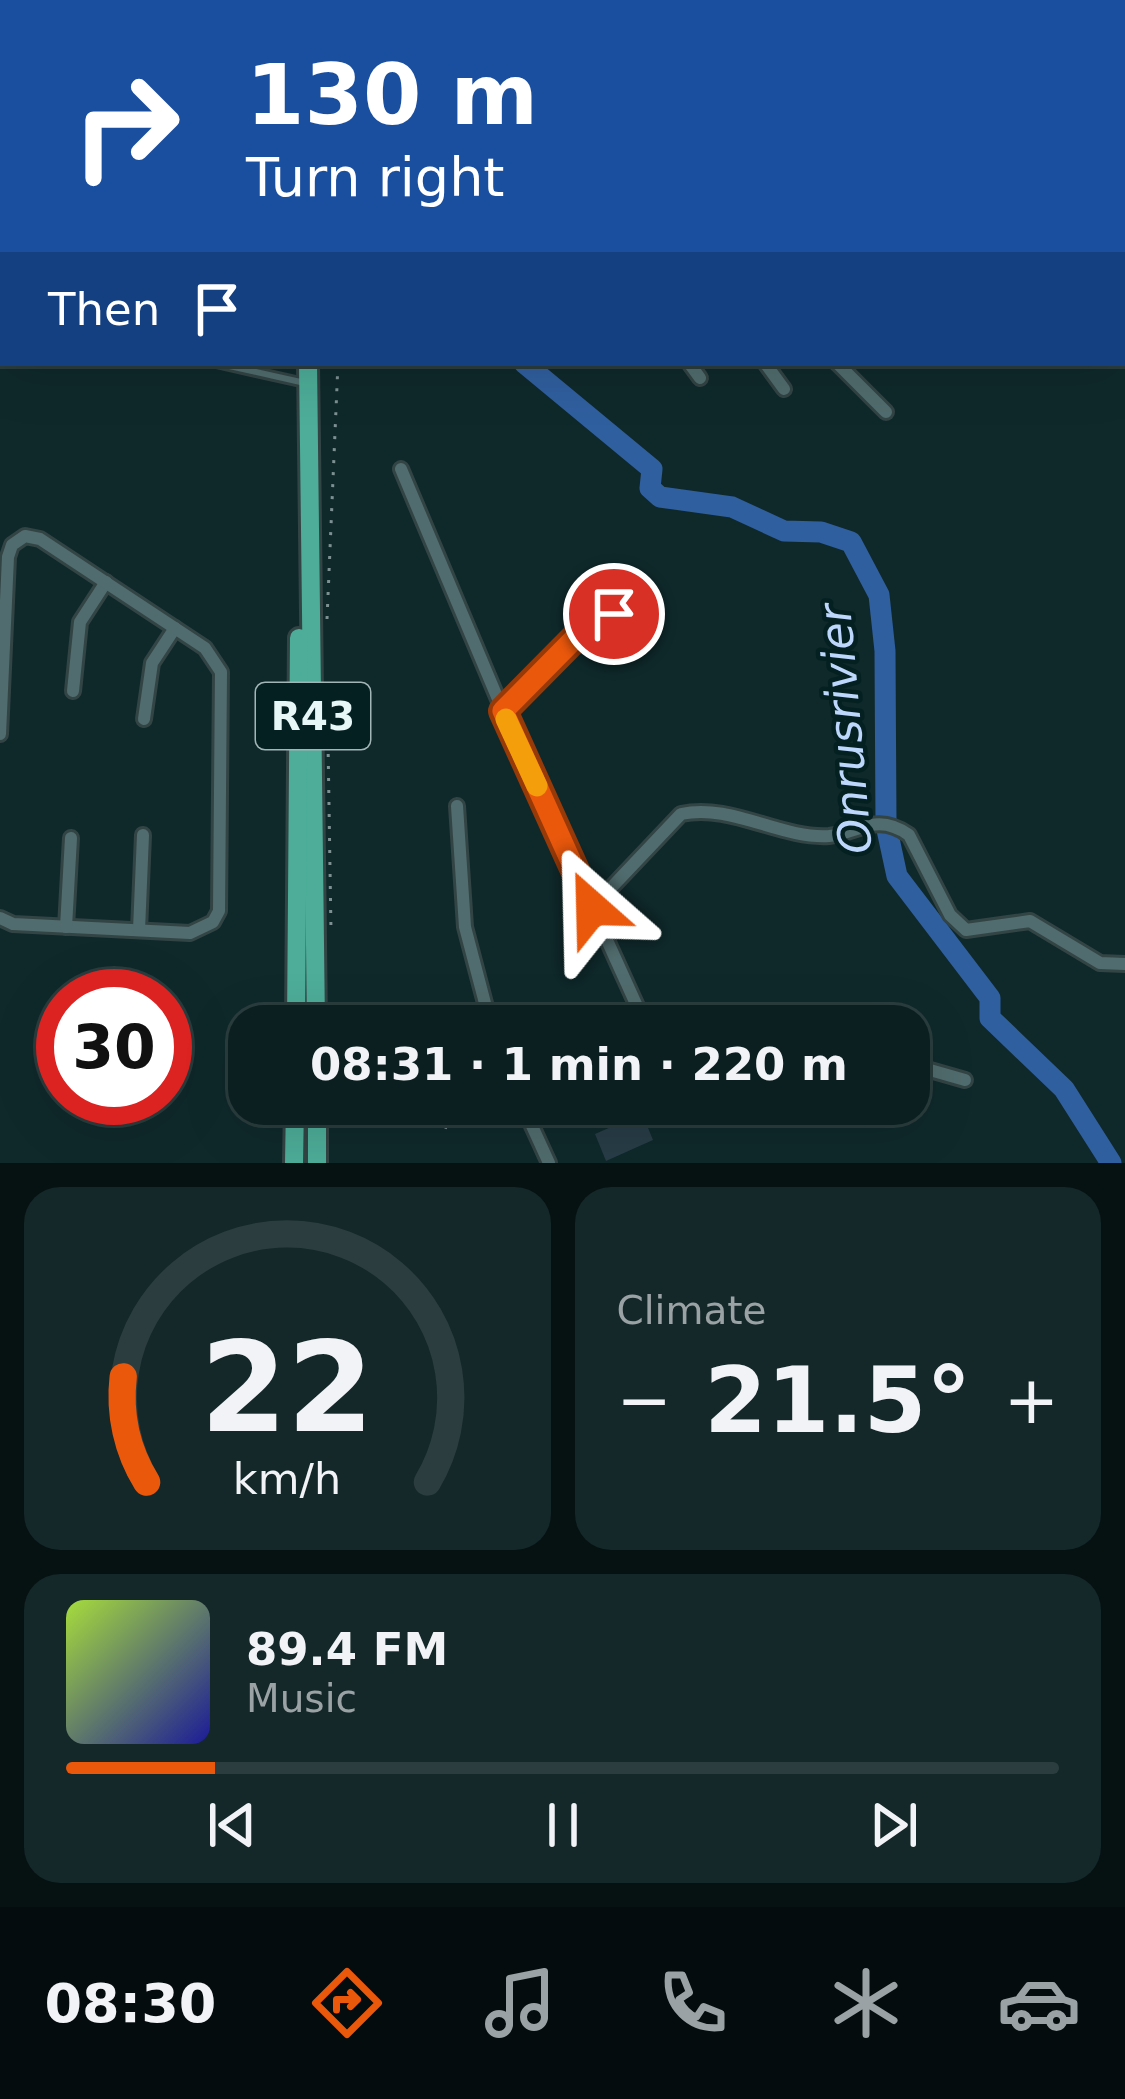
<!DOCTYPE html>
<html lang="en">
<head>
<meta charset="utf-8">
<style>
	:root { --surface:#0b1f20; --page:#142729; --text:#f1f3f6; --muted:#9aa2a5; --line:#2b3d3e; --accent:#ea580c }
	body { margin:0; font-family:"DejaVu Sans",sans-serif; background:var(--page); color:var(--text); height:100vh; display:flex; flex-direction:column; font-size:45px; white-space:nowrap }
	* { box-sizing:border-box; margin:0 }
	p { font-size:39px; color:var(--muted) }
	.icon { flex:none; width:66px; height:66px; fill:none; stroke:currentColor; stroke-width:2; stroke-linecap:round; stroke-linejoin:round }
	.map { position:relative; height:1163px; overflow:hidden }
	.sheet { display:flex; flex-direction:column; gap:24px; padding:24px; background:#061112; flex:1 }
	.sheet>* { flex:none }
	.guide { position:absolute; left:0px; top:0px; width:1125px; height:366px; box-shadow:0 12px 48px #0002,0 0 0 3px var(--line); background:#1a4fa0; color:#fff; overflow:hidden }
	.speed { position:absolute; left:36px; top:969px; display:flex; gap:24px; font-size:60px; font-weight:700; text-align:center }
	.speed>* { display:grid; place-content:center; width:156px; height:156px; border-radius:50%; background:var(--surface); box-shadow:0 12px 48px #0002,0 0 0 3px var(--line); line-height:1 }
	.speed .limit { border:18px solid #d22; background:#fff; color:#111 }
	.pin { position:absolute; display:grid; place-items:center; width:102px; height:102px; color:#fff; margin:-51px; border:6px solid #fff; border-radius:50%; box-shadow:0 3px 12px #0007 }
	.me { position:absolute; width:132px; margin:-66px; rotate:335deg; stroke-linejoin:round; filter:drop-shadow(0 0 9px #0008) }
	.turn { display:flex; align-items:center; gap:42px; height:252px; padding:0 48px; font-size:54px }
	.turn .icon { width:156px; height:156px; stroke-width:2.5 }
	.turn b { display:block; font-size:84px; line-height:102px }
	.then { display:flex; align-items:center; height:114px; padding:0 48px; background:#0003; gap:24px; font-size:45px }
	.big { font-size:90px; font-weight:800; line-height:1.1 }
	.sheet .card { flex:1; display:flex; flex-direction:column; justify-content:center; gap:18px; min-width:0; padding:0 42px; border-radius:36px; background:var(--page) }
	.sheet .dial { align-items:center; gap:0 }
	.dial svg { height:312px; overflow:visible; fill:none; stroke:var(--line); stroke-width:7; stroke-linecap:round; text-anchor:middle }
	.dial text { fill:var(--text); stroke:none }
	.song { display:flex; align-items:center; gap:36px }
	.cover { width:144px; height:144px; border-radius:18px; background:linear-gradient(135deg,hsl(80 70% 55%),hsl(240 70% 35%)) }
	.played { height:12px; border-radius:6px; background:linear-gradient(90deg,var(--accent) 15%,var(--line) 15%) }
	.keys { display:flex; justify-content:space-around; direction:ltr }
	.heat { display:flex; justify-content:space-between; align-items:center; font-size:66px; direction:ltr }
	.sheet .tiles { flex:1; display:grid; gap:24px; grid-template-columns:1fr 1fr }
	.card:last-child { grid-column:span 2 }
	.trip { position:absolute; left:228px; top:1005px; width:702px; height:120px; border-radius:36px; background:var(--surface); box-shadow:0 12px 48px #0002,0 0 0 3px var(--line); font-weight:800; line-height:120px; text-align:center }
	.dock { display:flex; height:192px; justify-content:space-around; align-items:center; background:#040c0d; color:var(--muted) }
	.dock .icon { width:84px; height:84px }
	.dock .active { color:var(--accent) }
	.dock b { font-size:54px; color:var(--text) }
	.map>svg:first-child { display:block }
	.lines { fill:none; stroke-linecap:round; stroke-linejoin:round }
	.river { stroke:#305f9f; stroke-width:21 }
	.building { fill:#283d47 }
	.service-casing { stroke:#334445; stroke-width:12 }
	.minor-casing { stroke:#334445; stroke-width:18 }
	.primary-casing { stroke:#334445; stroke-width:24 }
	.path { stroke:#7d9193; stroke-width:3; stroke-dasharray:3 9; stroke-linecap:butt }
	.service { stroke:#516c6e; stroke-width:6 }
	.minor { stroke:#516c6e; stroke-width:12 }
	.primary { stroke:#4dad98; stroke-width:18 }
	.route-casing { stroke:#983908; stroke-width:30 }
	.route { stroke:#ea580c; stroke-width:21 }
	.slow { stroke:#f59e0b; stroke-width:21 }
	.labels { text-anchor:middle; stroke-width:9; stroke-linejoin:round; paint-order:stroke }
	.shield { fill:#052021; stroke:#a3b6b7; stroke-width:3 }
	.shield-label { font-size:39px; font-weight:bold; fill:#e7f6f7 }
	.water-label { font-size:45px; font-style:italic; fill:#bdd7fc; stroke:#052021 }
</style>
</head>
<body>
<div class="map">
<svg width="1125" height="1163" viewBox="0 0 1125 1163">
	<rect width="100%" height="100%" fill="#0f292b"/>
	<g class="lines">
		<!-- river -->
		<g class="river">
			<polyline points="163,0 164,3"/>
			<polyline points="524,363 652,469 650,488 660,497 732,507 784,531 821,532 851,542 879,595 885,651 886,825 897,876 990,998 990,1018 1064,1089 1111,1163"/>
		</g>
	</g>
	<!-- building -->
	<polygon class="building" points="618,1104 638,1104 653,1140 606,1161 595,1134 625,1121"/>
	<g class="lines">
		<defs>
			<g id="service">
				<polyline points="18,0 18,3"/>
				<polyline points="216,363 305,383"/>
			</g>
			<g id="minor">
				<polyline points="485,0 487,3"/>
				<polyline points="693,0 694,3"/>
				<polyline points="593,3 593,0"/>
				<polyline points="762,3 768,0"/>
				<polyline points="0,223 3,223"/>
				<polyline points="689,363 700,378"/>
				<polyline points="765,363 784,389"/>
				<polyline points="837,363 886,412"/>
				<polyline points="401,469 503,711"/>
				<polyline points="614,614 585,627 503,711 646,1026"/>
				<polyline points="73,691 80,622 106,582"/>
				<polyline points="144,719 152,663 175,628"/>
				<polyline points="0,734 8,557 12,545 25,536 40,539 205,648 221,672 219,911 213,922 190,933 13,924 0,918"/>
				<polyline points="457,806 465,927 491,1026"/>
				<path d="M592 908 681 814C731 803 780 839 829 836 859 833 876 812 909 835L950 915 966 930 1030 921 1100 963 1125 964"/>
				<polyline points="66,927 71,838"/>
				<polyline points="139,930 143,835"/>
				<polyline points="598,1026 638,1012"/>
				<polyline points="764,1026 783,1021 801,1026"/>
				<polyline points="909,1064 965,1080"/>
				<polyline points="522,1104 549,1163"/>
			</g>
			<g id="primary">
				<polyline points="313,3 313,0"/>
				<polyline points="308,363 316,1026"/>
				<polyline points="296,1026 299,638"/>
				<polyline points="317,1104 317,1163"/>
				<polyline points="294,1163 295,1104"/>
			</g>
		</defs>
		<!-- service casing -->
		<use href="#service" class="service-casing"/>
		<!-- minor casing -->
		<use href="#minor" class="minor-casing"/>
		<!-- primary casing -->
		<use href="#primary" class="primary-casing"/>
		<!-- path -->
		<g class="path">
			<polyline points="240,3 240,0"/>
			<polyline points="276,3 277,0"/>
			<polyline points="327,619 338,363"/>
			<polyline points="328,742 331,931"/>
			<polyline points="364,1104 432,1120 451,1130"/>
		</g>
		<!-- service -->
		<use href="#service" class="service"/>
		<!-- minor -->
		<use href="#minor" class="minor"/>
		<!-- primary -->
		<use href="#primary" class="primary"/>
	</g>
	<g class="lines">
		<defs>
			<polyline id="route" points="592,908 503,711 585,628 614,614"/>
		</defs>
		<!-- route casing -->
		<use href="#route" class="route-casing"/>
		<!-- route -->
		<use href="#route" class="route"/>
		<!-- slow -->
		<polyline class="slow" points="506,719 537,786"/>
	</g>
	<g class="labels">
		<!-- shield labels -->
		<rect class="shield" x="256" y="683" width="114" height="66" rx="9"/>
		<g class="shield-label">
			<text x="313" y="730">R43</text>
		</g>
		<!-- water labels -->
		<g class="water-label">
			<text transform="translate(845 729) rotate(-95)" y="16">Onrusrivier</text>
		</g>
	</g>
</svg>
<div class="speed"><div class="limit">30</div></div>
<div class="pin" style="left:614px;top:614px;background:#d93025"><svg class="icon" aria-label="arrive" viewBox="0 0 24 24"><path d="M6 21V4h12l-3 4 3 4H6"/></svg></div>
<svg class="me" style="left:592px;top:908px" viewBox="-20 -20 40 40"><path d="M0-17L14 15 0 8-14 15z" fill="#ea580c" stroke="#fff" stroke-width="4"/></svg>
<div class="trip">08:31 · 1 min · 220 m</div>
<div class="guide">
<div class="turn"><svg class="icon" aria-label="right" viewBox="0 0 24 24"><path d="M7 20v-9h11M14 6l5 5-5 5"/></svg><div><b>130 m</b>Turn right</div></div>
<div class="then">Then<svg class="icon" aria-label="arrive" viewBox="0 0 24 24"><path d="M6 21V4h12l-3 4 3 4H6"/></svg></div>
</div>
</div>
<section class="sheet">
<div class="tiles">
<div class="card dial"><svg viewBox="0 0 100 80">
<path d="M14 69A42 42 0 1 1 86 69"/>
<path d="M14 69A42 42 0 0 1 8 42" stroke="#ea580c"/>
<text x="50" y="56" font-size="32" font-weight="700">22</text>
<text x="50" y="72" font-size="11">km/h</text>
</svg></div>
<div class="card"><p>Climate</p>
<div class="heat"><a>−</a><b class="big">21.5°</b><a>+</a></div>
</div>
<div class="card">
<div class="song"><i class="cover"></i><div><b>89.4 FM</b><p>Music</p></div></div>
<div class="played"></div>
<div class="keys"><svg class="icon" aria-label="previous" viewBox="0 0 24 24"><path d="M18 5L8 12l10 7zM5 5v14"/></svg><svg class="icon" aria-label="pause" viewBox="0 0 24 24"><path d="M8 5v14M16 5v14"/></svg><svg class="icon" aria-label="next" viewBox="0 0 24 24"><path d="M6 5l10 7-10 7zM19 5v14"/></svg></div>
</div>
</div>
</section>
<nav class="dock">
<b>08:30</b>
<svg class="icon active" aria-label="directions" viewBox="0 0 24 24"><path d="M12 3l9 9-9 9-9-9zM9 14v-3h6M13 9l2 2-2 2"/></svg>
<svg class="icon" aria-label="music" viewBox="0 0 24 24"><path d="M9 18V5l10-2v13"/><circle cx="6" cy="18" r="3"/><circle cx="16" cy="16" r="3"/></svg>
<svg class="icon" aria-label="phone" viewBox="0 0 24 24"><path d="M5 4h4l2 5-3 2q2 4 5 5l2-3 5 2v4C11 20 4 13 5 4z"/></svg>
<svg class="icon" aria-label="climate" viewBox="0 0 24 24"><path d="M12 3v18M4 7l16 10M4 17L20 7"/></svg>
<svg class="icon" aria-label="car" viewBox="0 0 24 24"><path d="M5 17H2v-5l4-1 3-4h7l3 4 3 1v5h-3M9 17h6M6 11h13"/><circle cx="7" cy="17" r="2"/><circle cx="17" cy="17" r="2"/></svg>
</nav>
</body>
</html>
